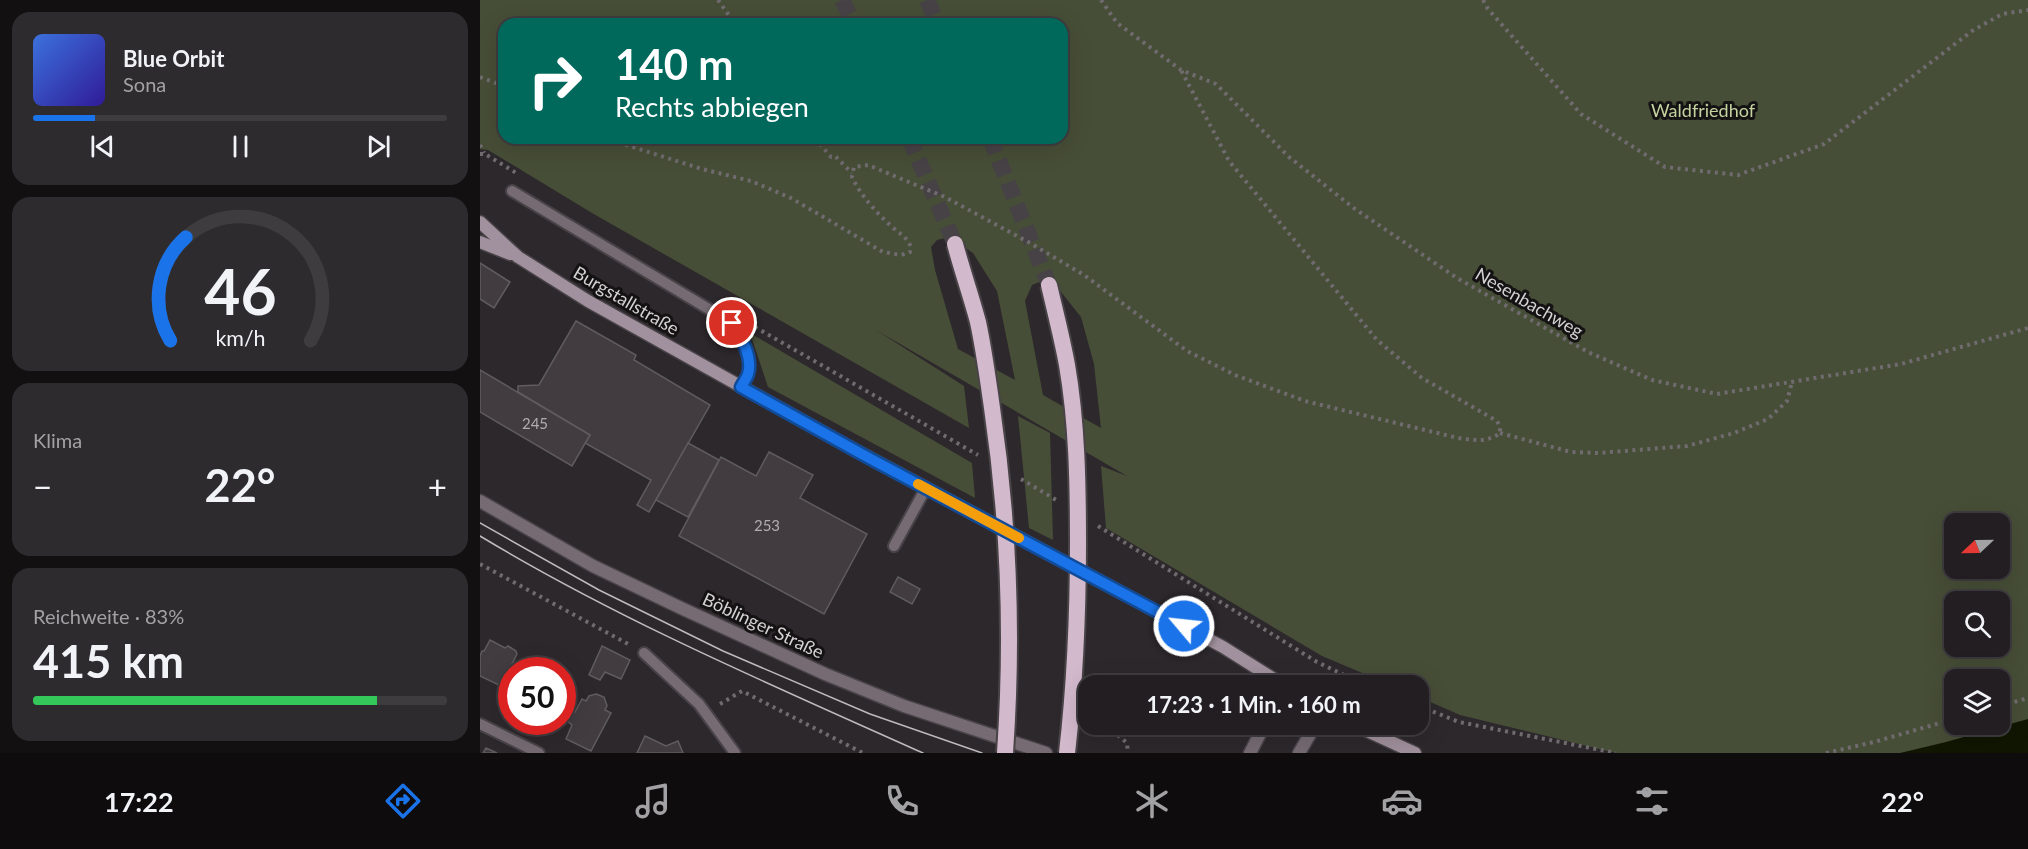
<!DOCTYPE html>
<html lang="de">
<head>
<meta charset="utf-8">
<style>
	:root { --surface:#221e21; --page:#2e2b2e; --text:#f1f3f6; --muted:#a2a2a5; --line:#3f3c3f; --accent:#1a73e8 }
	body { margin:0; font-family:Lato,sans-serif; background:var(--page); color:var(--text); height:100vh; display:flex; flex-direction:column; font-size:22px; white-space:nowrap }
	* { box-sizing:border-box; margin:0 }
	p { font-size:20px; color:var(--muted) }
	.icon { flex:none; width:33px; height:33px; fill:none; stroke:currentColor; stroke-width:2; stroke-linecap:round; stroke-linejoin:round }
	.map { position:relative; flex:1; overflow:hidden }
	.side { display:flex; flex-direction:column; gap:12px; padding:12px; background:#131012; width:480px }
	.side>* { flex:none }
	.hud { position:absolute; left:18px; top:18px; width:570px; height:126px; border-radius:18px; box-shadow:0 6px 24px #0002,0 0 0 2px var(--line); background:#00695c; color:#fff; overflow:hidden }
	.needle { width:39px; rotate:248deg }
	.fabs { position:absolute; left:1464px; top:513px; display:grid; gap:12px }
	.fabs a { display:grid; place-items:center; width:66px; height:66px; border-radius:12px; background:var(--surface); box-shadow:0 6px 24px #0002,0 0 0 2px var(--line); font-size:30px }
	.speed { position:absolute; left:18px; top:657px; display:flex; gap:12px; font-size:30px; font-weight:700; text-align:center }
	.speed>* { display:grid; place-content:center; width:78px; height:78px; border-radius:50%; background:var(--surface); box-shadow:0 6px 24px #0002,0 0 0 2px var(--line); line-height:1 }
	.speed .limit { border:9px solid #d22; background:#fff; color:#111 }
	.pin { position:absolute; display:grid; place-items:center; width:51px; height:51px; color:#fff; margin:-26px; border:3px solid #fff; border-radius:50%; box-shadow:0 2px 6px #0007 }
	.me { position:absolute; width:66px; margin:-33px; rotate:298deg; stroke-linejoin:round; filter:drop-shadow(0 0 4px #0008) }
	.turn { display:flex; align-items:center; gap:21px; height:126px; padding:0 18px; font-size:27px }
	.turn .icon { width:78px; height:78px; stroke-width:2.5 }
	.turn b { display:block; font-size:42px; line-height:51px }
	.big { font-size:45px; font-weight:700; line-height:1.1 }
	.side .widget { flex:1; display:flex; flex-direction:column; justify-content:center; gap:9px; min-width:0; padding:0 21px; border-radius:18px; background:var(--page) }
	.side .dial { align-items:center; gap:0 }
	.dial svg { height:156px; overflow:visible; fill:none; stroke:var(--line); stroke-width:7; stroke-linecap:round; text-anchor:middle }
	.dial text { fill:var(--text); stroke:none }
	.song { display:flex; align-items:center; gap:18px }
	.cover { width:72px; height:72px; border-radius:9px; background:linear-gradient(135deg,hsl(220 70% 55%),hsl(250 70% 35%)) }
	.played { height:6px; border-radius:3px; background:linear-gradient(90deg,var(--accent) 15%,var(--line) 15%) }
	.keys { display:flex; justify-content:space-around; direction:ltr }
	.heat { display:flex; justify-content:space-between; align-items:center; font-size:33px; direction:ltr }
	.charge { height:9px; border-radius:4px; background:linear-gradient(90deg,#34c759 83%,var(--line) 0) }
	.trip { position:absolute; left:598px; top:675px; width:351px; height:60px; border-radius:18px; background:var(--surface); box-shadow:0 6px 24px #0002,0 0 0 2px var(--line); font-weight:700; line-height:60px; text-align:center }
	.tabs { display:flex; height:96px; justify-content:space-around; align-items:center; background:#0e0c0d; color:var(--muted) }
	.tabs .icon { width:42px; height:42px }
	.tabs .active { color:var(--accent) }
	.tabs b { font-size:27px; color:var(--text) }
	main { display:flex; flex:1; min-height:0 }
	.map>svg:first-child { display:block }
	.green { fill:#474e37; fill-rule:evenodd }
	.water { fill:#101602 }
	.building { fill:#423c40; stroke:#605b5f; stroke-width:1.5 }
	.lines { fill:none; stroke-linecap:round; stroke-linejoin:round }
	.trunk-tunnel { stroke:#464245; stroke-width:16; stroke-dasharray:16 8; stroke-linecap:butt }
	.service-casing { stroke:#484347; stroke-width:14 }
	.tertiary-casing { stroke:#484347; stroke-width:15 }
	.secondary-casing { stroke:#484347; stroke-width:15 }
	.path { stroke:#6f6b6e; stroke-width:4; stroke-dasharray:3 4.5; stroke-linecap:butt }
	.service { stroke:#766b73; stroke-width:10 }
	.tertiary { stroke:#766b73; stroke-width:12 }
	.secondary { stroke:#a1909d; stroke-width:12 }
	.tram { stroke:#bebbbd; stroke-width:1.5 }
	.trunk-bridge-casing { stroke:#484347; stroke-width:20; stroke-linecap:butt }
	.trunk-bridge { stroke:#d2b9cc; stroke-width:16 }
	.route-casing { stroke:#114b97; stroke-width:15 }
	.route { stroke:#1a73e8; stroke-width:10 }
	.slow { stroke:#f59e0b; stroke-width:10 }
	.labels { text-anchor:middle; stroke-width:6; stroke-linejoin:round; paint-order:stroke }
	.number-label { font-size:15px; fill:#b0acaf }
	.park-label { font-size:18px; fill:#c3d29f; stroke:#141213 }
	.street-label { font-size:18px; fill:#d5d2d4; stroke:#141213 }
</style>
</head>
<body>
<main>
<section class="side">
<div class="widget">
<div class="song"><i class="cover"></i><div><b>Blue Orbit</b><p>Sona</p></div></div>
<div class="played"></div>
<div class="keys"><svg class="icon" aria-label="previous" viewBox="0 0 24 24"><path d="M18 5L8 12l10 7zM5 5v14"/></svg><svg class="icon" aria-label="pause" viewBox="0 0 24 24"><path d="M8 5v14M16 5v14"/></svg><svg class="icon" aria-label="next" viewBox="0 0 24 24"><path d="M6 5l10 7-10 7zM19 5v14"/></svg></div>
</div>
<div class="widget dial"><svg viewBox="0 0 100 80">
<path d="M14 69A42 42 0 1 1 86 69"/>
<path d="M14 69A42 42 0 0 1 22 16" stroke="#1a73e8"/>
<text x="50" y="56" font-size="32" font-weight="700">46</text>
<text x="50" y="72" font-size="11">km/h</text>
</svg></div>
<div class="widget"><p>Klima</p>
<div class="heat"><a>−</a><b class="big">22°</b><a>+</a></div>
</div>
<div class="widget"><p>Reichweite · 83%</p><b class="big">415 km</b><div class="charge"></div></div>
</section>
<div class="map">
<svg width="1548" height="753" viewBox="0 0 1548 753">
	<rect width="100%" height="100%" fill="#2d282c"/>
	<!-- green -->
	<g class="green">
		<path d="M0 0H1548V753H1136L980 715 939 697V686L911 685 842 656 626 528 621 466 647 476 396 330 484 386 489 428 112 213 8 150 0 149ZM24 24H582V138H24ZM469 237 493 253 517 291 535 380 478 349 455 270 451 247 457 240ZM562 281 577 287 601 317 614 364 621 428 563 395 545 301 552 285ZM1474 524H1520V568H1474ZM1474 602H1520V646H1474ZM1474 680H1520V724H1474Z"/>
		<polygon points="270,333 492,463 495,498 288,387"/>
		<polygon points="538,416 570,433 573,540 549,528"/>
	</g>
	<!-- water -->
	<polygon class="water" points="1548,719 1548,753 1420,753 1466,742"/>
	<!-- building -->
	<g class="building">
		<polygon points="0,263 30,282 14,308 0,299"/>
		<polygon points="96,321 156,355 154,360 230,405 169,512 157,505 171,480 105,443 110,435 38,392 38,386 59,385"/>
		<polygon points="0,370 110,435 92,466 0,412"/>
		<polygon points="208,443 239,460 208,517 176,500"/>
		<polygon points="289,452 333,475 320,498 387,534 344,614 199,536 241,457 276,476"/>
		<polygon points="418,577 440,589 432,604 410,592"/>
		<polygon points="10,640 25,648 28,646 36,651 37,654 21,686 0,676 0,656 2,651 4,651"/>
		<polygon points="122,646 150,660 141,679 125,672 120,680 109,675"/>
		<polygon points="51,663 66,670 48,670"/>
		<polygon points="116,694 124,697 127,706 125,710 131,713 111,751 86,739 92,725 86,720 91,710 95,712 102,699 106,701 109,696"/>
		<polygon points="165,736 186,746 198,741 203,753 157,753"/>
		<polygon points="6,748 17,753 3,753"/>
	</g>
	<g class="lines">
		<!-- trunk-tunnel -->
		<g class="trunk-tunnel">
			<polyline points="362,0 374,24"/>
			<polyline points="447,0 458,24"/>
			<polyline points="429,138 475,244"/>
			<polyline points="510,138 569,285"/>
		</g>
		<defs>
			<g id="service">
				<path d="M32 191 252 323C261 336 273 358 268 374 267 378 263 383 261 387"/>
				<polyline points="414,546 446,488"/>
				<polyline points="164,653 219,704 255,753"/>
				<polyline points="0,724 59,753"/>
			</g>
			<g id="tertiary">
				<polyline points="0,501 113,566 201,608 345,674 424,706 566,753"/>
				<polyline points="770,753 785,724"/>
				<polyline points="819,753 836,724"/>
			</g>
			<g id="secondary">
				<polyline points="0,222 38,257 108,301 371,448 743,647 805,686"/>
				<polyline points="0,242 30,254"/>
				<polyline points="872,724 935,753"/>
			</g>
		</defs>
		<!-- service casing -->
		<use href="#service" class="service-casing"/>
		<!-- tertiary casing -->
		<use href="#tertiary" class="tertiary-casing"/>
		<!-- secondary casing -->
		<use href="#secondary" class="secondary-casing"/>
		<!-- path -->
		<g class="path">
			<polyline points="238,0 255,24"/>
			<polyline points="621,0 637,23 701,70 736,84 809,157 875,209 977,278 1108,352 1172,380 1237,394 1421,364 1548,328"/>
			<polyline points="1003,0 1008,9 1101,114 1185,167 1258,175 1344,144 1492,31 1522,14 1548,10"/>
			<polyline points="0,77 24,86"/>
			<path d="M132 138 140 143 222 169 271 181 311 198 403 252 421 255 430 252 431 247C427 237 419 233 411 226 396 212 381 196 372 177L374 167 388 165 465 197 550 243 604 275 707 351 755 375 825 401 978 438C993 440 1007 443 1020 433V427L1017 421 942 378 897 340 749 161 701 70"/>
			<polyline points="335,138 351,157 355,156 372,173"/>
			<polyline points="0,145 4,153"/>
			<polyline points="0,154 5,154 38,174"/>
			<polyline points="275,327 498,455"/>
			<polyline points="1020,433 1091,452 1118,453 1207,446 1254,433 1288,419 1307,401 1312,382"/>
			<polyline points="541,479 578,501"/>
			<polyline points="618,526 837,662 887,686"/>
			<polyline points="0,564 150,645"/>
			<polyline points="240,704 262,691 383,753"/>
			<polyline points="939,706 979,722 1136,753"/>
			<polyline points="1520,706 1548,698"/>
			<polyline points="632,730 647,743 648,753"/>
			<polyline points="1346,753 1394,742 1474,719"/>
		</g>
		<!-- service -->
		<use href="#service" class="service"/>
		<!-- tertiary -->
		<use href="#tertiary" class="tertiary"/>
		<!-- secondary -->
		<use href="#secondary" class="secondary"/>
		<!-- tram -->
		<g class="tram">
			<polyline points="0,523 119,590 243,651 390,714 502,753"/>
			<path d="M0 536C141 621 294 686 443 753"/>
		</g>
		<defs>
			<g id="trunk-bridge">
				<path d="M475 244C482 270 491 296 498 322 504 350 508 379 512 408 529 522 533 638 525 753"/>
				<path d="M569 285C575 311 582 338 587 365 597 423 598 484 598 543 598 613 595 683 587 753"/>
			</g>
		</defs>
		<!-- trunk-bridge casing -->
		<use href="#trunk-bridge" class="trunk-bridge-casing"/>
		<!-- trunk-bridge -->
		<use href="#trunk-bridge" class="trunk-bridge"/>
	</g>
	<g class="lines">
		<defs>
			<path id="route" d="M252 323C261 336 273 358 268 374 267 378 263 383 261 387L389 458 704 626"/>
		</defs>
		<!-- route casing -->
		<use href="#route" class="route-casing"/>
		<!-- route -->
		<use href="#route" class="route"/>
		<!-- slow -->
		<polyline class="slow" points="438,484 539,538"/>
	</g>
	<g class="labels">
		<!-- number labels -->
		<g class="number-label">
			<text x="55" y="429">245</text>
			<text x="287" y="531">253</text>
		</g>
		<!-- park labels -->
		<g class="park-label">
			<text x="1223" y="117">Waldfriedhof</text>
		</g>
		<!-- street labels -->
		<g class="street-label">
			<text transform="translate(146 301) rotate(30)" y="6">Burgstallstraße</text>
			<text transform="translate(1049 303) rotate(30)" y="6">Nesenbachweg</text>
			<text transform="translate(283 626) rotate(25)" y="6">Böblinger Straße</text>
		</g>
	</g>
</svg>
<div class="fabs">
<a><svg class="needle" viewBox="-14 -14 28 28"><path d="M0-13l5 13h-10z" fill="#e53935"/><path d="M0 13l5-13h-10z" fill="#a2a2a5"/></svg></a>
<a><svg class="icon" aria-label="search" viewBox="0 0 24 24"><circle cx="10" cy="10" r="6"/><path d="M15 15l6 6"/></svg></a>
<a><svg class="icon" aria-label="layers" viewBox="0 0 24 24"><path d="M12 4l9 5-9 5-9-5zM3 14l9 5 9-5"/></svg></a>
</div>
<div class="speed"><div class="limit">50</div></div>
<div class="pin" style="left:252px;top:323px;background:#d93025"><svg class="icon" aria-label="arrive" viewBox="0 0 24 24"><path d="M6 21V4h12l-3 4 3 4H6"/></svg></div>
<svg class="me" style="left:704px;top:626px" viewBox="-20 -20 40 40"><circle r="17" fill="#1a73e8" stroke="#fff" stroke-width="3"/><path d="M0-11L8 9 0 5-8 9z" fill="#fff"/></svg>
<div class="trip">17:23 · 1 Min. · 160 m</div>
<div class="hud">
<div class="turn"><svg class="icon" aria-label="right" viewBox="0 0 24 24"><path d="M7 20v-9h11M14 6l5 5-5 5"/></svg><div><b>140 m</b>Rechts abbiegen</div></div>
</div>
</div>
</main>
<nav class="tabs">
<b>17:22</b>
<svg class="icon active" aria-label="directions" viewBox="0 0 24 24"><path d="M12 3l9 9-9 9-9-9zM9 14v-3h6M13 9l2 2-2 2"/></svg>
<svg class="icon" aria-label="music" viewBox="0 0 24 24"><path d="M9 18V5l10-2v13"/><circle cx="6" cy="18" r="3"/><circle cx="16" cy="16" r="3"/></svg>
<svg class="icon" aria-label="phone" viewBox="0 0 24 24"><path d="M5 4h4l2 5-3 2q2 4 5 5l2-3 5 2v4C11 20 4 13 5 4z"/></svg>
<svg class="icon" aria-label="climate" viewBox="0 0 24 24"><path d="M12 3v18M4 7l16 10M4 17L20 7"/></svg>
<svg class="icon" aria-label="car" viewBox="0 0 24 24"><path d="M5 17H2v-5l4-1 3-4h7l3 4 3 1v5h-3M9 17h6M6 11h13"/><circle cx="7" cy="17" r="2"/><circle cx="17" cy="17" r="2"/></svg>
<svg class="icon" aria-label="filters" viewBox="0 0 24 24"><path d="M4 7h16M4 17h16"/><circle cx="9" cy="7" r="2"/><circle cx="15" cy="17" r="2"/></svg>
<b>22°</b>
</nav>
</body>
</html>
